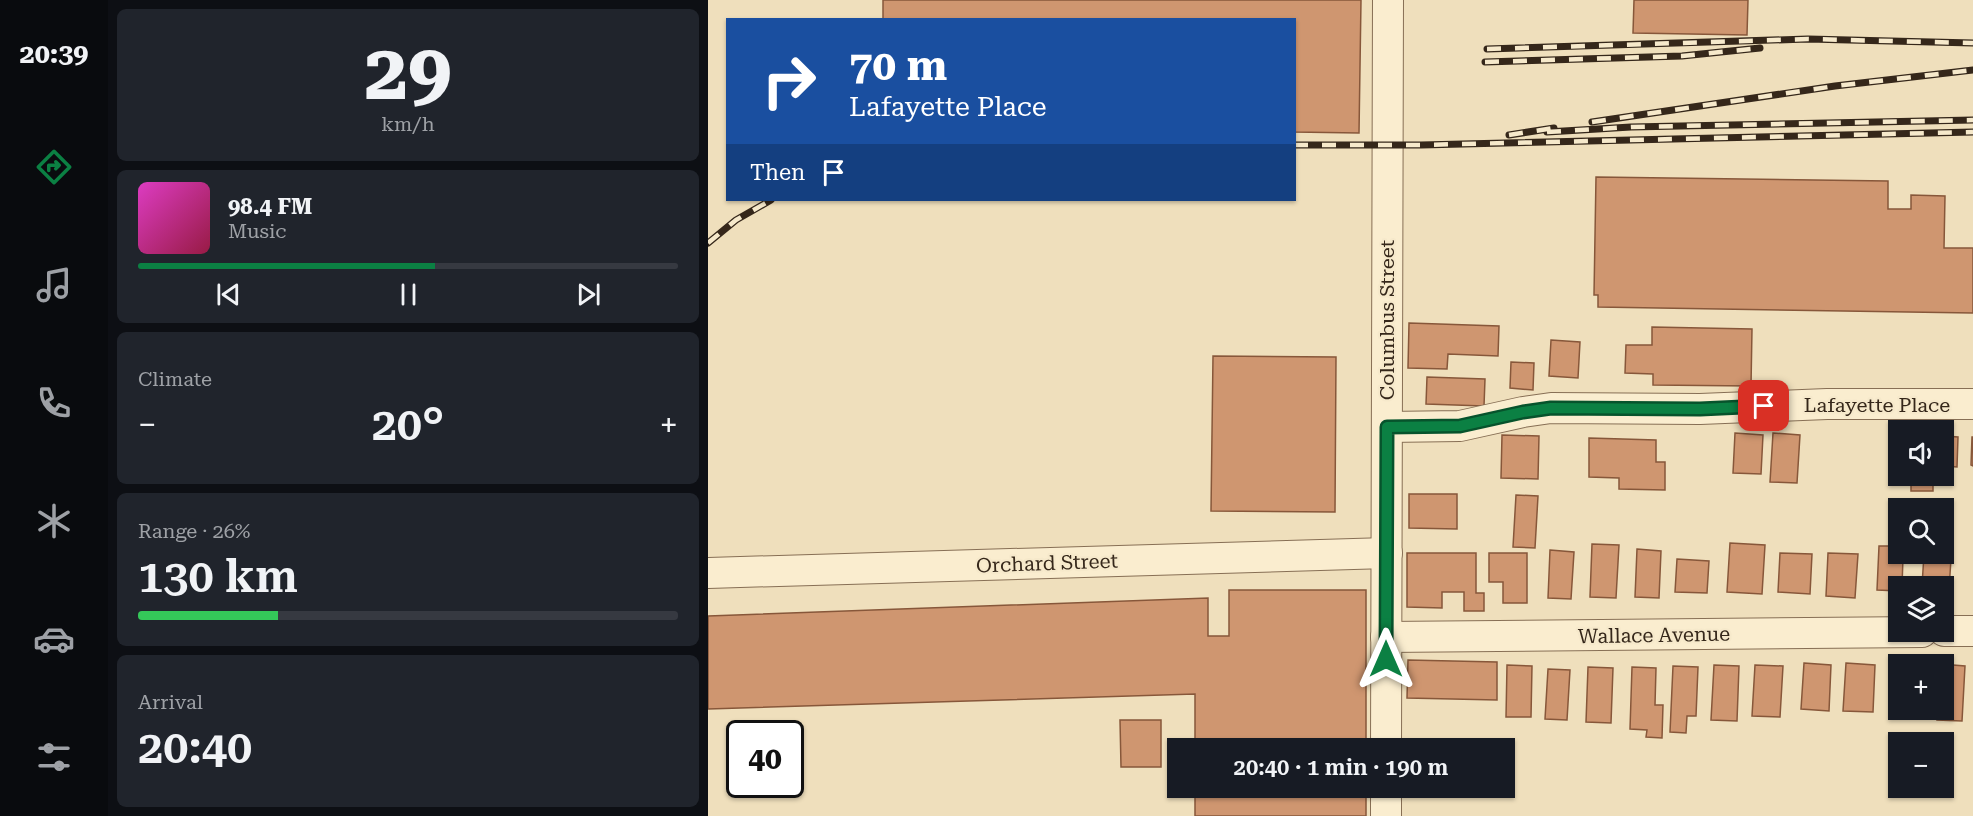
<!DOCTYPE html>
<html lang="en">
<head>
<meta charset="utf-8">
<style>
	:root { --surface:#171b24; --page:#20242c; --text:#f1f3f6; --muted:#9ea1a6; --line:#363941; --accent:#0b8043 }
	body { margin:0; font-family:"Roboto Serif",serif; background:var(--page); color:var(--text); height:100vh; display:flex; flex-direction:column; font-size:22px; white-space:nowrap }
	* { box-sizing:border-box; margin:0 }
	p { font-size:20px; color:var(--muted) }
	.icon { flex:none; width:33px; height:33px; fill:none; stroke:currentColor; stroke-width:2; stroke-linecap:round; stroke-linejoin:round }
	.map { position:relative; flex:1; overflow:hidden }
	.panel { display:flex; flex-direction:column; gap:9px; padding:9px; background:#0d0f14; width:600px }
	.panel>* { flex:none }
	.banner { position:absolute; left:18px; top:18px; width:570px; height:183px; border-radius:0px; box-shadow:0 2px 4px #0004; background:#1a4fa0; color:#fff; overflow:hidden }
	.buttons { position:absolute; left:1180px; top:420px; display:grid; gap:12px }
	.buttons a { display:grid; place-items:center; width:66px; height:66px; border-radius:0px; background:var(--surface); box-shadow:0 2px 4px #0004; font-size:30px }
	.speed { position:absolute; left:18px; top:720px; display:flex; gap:12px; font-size:30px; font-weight:700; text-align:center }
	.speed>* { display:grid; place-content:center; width:78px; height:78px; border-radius:50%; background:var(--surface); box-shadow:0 2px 4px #0004; line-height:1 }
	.speed .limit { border:3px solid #111; border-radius:9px; background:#fff; color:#111 }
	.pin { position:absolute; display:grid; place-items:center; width:51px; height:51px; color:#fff; margin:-26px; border-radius:12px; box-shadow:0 3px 9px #0006 }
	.me { position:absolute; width:66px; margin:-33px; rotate:0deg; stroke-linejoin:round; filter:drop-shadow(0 0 4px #0008) }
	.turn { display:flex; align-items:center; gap:21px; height:126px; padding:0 24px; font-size:27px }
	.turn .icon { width:78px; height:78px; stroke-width:2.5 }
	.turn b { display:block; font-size:42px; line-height:51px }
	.then { display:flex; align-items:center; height:57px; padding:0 24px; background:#0003; gap:12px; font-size:22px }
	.big { font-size:45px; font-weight:600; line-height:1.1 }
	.panel .card { flex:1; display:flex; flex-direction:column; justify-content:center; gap:9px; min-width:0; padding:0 21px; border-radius:9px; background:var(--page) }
	.panel .dial { align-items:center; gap:0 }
	.dial b { font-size:78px; line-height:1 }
	.song { display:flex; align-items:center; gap:18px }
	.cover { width:72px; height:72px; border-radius:9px; background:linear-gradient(135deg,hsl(310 70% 55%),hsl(340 70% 35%)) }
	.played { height:6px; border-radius:3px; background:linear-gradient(90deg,var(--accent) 55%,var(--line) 55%) }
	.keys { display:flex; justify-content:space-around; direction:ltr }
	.heat { display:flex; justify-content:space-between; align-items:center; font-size:33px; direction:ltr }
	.charge { height:9px; border-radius:4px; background:linear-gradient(90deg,#34c759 26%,var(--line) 0) }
	.trip { position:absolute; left:459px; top:738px; width:348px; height:60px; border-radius:0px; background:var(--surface); box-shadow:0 2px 4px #0004; font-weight:600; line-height:60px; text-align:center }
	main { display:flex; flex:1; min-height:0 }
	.menu { display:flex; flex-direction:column; width:108px; justify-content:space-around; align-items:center; background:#090b0e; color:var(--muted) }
	.menu .icon { width:42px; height:42px }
	.menu .on { color:var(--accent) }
	.menu b { font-size:27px; color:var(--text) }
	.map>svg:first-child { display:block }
	.building { fill:#cf9670; stroke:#87573a; stroke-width:1.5 }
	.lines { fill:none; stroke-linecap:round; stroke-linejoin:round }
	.minor-casing { stroke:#876f55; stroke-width:32 }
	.minor { stroke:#faedcf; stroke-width:30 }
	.rail-casing { stroke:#35271a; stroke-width:7 }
	.rail { stroke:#f6e9cb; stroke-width:4.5; stroke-dasharray:14; stroke-linecap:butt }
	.route-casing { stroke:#07532c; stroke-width:15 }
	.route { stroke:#0b8043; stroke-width:10 }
	.labels { text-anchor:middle; stroke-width:4.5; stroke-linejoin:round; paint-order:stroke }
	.street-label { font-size:20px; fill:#35271a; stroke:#f6e9cb }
</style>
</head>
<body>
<main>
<nav class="menu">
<b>20:39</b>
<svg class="icon on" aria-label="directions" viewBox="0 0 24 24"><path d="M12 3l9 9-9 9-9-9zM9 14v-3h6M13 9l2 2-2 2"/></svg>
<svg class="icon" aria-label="music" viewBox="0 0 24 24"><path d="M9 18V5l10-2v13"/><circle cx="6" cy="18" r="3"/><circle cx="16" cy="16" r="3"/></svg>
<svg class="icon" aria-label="phone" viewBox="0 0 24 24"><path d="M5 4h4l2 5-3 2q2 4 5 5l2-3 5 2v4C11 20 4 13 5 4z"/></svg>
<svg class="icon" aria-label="climate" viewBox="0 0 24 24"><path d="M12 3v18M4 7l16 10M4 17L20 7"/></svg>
<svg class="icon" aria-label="car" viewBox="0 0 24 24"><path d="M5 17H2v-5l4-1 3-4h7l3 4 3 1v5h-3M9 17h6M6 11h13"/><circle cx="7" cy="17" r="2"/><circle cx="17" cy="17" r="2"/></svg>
<svg class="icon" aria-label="filters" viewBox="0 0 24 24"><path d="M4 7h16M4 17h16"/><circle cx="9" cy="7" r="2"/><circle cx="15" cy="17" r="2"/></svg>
</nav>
<section class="panel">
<div class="card dial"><b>29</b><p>km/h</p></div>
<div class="card">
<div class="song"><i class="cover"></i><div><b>98.4 FM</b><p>Music</p></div></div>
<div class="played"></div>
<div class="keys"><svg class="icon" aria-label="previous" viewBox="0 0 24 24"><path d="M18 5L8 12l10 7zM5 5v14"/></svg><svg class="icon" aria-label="pause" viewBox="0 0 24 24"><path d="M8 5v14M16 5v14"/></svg><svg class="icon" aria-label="next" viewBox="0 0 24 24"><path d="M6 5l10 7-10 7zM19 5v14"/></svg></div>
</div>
<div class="card"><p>Climate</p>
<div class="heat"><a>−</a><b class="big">20°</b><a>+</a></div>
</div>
<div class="card"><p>Range · 26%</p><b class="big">130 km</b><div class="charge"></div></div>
<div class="card"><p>Arrival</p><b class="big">20:40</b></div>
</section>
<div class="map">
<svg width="1265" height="816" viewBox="0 0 1265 816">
	<rect width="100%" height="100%" fill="#efdfbc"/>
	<!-- building -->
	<g class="building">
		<polygon points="175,0 653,0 651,133 586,132 586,20 175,20"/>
		<polygon points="926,0 1040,0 1039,35 925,33"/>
		<polygon points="888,177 1180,181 1180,209 1203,209 1203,195 1237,196 1236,248 1265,248 1265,313 890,307 890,295 886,295"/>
		<polygon points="701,323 791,326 790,356 740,354 739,369 700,368"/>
		<polygon points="944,327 1044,329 1043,386 945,385 945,374 917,373 918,345 944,345"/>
		<polygon points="843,340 872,342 870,378 841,376"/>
		<polygon points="505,356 628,357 627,512 503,511"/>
		<polygon points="803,362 826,363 825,390 802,388"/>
		<polygon points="719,377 777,379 776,406 718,404"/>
		<polygon points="1027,433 1055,435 1053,474 1025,473"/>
		<polygon points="1065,433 1092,435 1089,483 1062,482"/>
		<polygon points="794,435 831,436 830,479 793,478"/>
		<polygon points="1236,436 1250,437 1249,467 1236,466"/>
		<polygon points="1264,437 1265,437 1265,466 1263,465"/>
		<polygon points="881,438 948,440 948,462 957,462 957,490 911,489 911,478 881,477"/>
		<rect x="1203" y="476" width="22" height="15"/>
		<polygon points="701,494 749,494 749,529 701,528"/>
		<polygon points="808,495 830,496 827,548 805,547"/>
		<polygon points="1236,542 1244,543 1241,590 1236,590 1236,586 1214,586 1216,554 1236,554"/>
		<polygon points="1022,543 1057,545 1054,594 1019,592"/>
		<polygon points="884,544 911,545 908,598 882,597"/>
		<polygon points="1171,546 1185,546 1185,558 1195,558 1194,586 1191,586 1191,591 1169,590"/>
		<polygon points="929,549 953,551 951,598 927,597"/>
		<polygon points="842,550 866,552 863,599 840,598"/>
		<polygon points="699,553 768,553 768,593 776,593 776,611 756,611 756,592 734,592 734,608 699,607"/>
		<polygon points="781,553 819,553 819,603 795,603 795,582 781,582"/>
		<polygon points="1072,553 1104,554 1102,594 1070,592"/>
		<polygon points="1120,553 1150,554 1147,598 1118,596"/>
		<polygon points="969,559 1001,561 999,593 967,592"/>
		<polygon points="521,590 658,590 658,748 487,748 487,694 0,709 0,616 500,598 500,636 521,636"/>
		<polygon points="700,660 789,662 789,700 699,698"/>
		<polygon points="1096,663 1123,665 1121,711 1093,709"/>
		<polygon points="1138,663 1167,665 1165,712 1135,711"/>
		<polygon points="1232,664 1257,666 1254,721 1229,720 1230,710 1236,710 1236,664"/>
		<polygon points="799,665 824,666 823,717 798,717"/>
		<polygon points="1006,665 1031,666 1029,721 1003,720"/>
		<polygon points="1047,665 1075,666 1072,717 1044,716"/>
		<polygon points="965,666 990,667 988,716 979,716 978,733 962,732"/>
		<polygon points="880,667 905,668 903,723 878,722"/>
		<polygon points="924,667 948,668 947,705 955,705 954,738 938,737 939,730 922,729"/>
		<polygon points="840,669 862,670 859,720 837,719"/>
		<polygon points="1191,672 1191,703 1189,703"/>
		<polygon points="412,720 453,720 453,767 413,767"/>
		<rect x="487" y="788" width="171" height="28"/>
	</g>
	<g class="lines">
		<defs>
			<g id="minor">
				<polyline points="679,427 752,426 815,412 843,408 992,409 1119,404 1265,404"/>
				<polyline points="0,573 679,553"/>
				<polyline points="1236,631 1265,631"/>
				<polyline points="678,637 1214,632"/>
				<polyline points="678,748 680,0"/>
				<polyline points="678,816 678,788"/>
			</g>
		</defs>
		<!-- minor casing -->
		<use href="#minor" class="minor-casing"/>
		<!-- minor -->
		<use href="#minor" class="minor"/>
		<defs>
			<g id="rail">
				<polyline points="779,49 1100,39 1265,43"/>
				<polyline points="777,62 974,56 1052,48"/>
				<polyline points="884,122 1127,86 1265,70"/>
				<polyline points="839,132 923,127 1265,120"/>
				<polyline points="801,135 846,128"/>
				<polyline points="586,145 713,145 1265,132"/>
				<polyline points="0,243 28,220 63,200"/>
			</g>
		</defs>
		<!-- rail casing -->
		<use href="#rail" class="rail-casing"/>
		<!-- rail -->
		<use href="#rail" class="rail"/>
	</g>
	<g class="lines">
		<defs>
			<polyline id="route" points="678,659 679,427 752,426 815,412 843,408 992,409 1056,406"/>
		</defs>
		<!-- route casing -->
		<use href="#route" class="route-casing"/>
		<!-- route -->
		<use href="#route" class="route"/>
	</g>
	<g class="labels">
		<!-- street labels -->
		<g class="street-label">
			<text transform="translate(679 320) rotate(-90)" y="7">Columbus Street</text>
			<text x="1169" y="412">Lafayette Place</text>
			<text transform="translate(339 563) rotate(-2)" y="7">Orchard Street</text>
			<text transform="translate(946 635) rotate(-1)" y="7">Wallace Avenue</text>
		</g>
	</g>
</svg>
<div class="buttons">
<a><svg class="icon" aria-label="sound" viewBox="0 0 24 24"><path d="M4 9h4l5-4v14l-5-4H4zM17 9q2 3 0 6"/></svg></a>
<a><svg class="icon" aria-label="search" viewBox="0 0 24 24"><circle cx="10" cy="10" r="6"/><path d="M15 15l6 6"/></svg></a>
<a><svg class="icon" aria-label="layers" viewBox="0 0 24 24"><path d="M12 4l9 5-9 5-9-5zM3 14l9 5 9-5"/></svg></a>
<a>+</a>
<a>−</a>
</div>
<div class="speed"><div class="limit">40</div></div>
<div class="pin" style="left:1056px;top:406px;background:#d93025"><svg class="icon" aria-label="arrive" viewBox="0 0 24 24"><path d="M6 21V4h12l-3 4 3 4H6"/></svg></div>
<svg class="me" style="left:678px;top:659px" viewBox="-20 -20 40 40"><path d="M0-17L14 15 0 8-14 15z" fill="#0b8043" stroke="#fff" stroke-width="4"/></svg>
<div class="trip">20:40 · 1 min · 190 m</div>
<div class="banner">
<div class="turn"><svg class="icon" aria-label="right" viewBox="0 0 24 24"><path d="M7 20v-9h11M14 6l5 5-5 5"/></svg><div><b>70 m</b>Lafayette Place</div></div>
<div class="then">Then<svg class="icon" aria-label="arrive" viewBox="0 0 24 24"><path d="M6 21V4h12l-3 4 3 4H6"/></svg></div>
</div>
</div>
</main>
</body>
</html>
